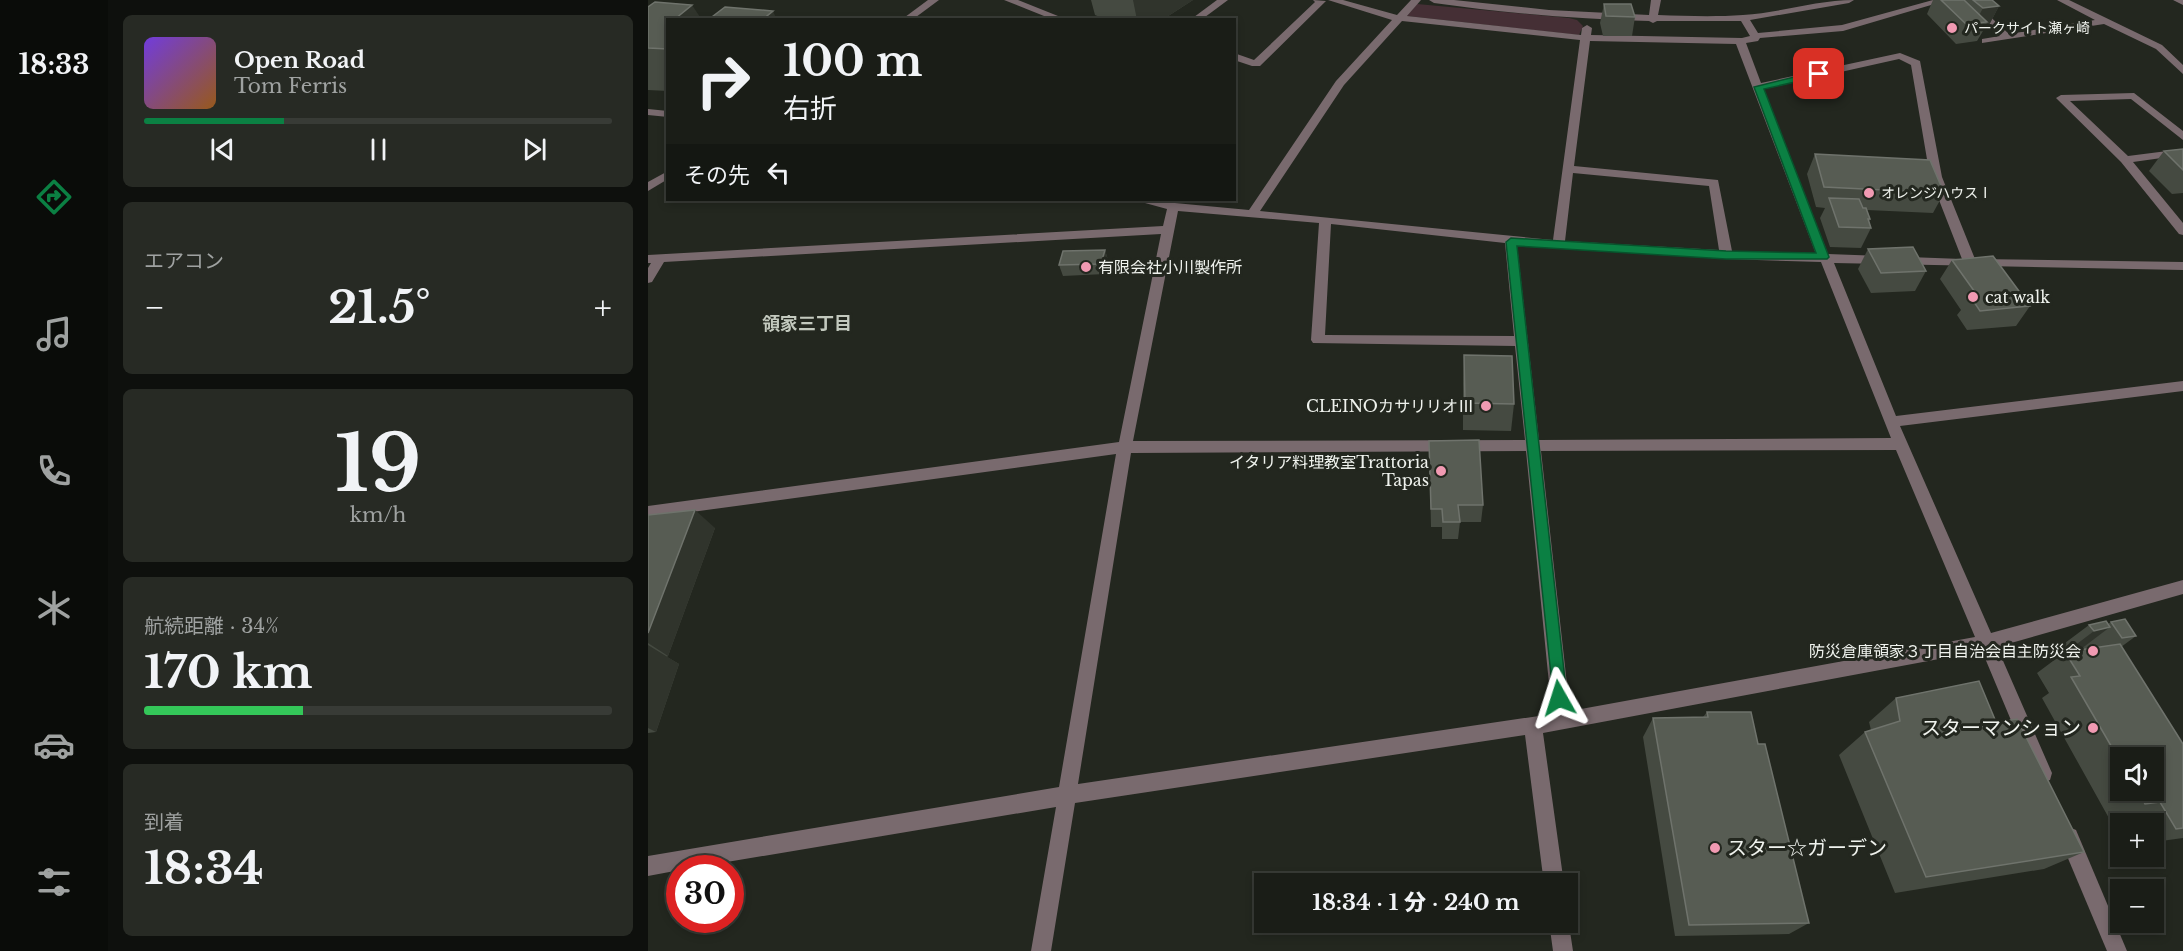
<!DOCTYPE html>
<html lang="ja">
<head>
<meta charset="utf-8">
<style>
	:root { --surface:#1a1d17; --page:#272a24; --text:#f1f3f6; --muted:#9fa2a1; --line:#383b36; --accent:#0b8043 }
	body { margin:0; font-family:"Libre Baskerville","Noto Sans JP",serif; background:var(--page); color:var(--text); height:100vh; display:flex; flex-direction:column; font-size:22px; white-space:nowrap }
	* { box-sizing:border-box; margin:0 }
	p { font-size:20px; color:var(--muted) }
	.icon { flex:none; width:33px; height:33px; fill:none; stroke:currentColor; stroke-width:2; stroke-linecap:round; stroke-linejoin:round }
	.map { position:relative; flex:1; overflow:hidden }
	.sheet { display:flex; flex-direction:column; gap:15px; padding:15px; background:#0e100d; width:540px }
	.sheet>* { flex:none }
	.hud { position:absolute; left:18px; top:18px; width:570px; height:183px; border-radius:0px; box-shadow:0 3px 9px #0003,0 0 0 2px var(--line); background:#1a1d17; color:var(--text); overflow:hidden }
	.fabs { position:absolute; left:1462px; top:747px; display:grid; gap:12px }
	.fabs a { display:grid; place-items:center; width:54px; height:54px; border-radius:0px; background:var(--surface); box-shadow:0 3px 9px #0003,0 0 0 2px var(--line); font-size:30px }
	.speed { position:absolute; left:18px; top:855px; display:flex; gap:12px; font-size:30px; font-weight:700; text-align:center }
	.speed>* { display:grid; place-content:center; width:78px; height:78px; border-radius:50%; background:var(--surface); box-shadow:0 3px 9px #0003,0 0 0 2px var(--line); line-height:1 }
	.speed .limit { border:9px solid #d22; background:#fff; color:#111 }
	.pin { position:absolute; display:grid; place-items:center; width:51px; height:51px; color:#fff; margin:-26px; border-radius:12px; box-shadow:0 3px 9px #0006 }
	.me { position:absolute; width:66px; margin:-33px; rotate:354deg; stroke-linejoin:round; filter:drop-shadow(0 0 4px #0008) }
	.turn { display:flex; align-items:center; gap:21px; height:126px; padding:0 18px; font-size:27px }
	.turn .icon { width:78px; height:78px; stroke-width:2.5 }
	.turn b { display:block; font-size:42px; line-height:51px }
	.then { display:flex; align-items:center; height:57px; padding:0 18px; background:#0003; gap:12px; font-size:22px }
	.big { font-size:45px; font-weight:800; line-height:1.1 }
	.sheet .tile { flex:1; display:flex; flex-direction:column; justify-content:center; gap:9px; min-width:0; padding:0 21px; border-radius:9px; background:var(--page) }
	.sheet .dial { align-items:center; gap:0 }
	.dial b { font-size:78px; line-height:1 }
	.song { display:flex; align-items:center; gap:18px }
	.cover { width:72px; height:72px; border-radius:9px; background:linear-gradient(135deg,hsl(260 70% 55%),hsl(30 70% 35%)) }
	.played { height:6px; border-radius:3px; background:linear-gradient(90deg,var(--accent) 30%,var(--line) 30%) }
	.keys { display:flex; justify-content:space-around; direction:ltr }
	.heat { display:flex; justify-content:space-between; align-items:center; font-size:33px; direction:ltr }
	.charge { height:9px; border-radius:4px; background:linear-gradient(90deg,#34c759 34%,var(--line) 0) }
	.trip { position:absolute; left:606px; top:873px; width:324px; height:60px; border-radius:0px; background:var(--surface); box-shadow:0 3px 9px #0003,0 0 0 2px var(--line); font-weight:800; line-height:60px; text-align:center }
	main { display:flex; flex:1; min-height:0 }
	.dock { display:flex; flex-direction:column; width:108px; justify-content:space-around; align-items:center; background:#0a0c09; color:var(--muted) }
	.dock .icon { width:42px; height:42px }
	.dock .current { color:var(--accent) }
	.dock b { font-size:27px; color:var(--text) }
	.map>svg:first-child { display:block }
	.green { fill:#452f35 }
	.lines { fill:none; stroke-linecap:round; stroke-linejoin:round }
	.minor { fill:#796a6e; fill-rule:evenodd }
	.wall { fill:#454a41; fill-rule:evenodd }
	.shaded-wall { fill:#30342c }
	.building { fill:#575c53; stroke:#6f736c; stroke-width:1.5 }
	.route { fill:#0b8043; stroke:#07532c; stroke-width:1.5 }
	.poi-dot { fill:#f19ab2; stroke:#23271f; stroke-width:2 }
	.labels { text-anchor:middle; stroke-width:6; stroke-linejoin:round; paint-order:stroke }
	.far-poi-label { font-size:14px; fill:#eff2ed; stroke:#23271f; text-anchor:start }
	.poi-label { font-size:16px; fill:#eff2ed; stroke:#23271f; text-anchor:end }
	.neighbourhood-label { font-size:18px; font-weight:bold; fill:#c3c9be; stroke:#23271f }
	.near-poi-label { font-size:20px; fill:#eff2ed; stroke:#23271f; text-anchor:end }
</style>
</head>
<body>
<main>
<nav class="dock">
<b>18:33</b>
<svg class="icon current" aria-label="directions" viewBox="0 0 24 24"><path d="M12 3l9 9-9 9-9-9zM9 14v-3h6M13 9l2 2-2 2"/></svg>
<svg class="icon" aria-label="music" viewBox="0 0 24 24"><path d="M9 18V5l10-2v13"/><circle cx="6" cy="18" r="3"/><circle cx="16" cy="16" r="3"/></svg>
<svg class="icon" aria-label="phone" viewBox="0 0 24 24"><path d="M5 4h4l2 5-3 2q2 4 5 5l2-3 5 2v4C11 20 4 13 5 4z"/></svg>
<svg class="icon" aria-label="climate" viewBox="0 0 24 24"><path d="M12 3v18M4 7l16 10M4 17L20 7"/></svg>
<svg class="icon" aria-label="car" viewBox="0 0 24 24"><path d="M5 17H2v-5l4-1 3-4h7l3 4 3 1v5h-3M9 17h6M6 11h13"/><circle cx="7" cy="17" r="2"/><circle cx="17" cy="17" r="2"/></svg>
<svg class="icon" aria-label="filters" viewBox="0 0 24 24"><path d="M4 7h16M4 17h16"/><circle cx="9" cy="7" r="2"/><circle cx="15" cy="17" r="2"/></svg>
</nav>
<section class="sheet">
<div class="tile">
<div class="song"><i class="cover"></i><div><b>Open Road</b><p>Tom Ferris</p></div></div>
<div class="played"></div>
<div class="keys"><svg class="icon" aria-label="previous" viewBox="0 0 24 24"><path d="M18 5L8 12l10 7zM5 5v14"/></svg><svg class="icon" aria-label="pause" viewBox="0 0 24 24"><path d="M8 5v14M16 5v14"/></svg><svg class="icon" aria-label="next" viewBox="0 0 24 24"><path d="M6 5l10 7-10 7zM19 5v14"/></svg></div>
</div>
<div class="tile"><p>エアコン</p>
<div class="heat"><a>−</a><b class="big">21.5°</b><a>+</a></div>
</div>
<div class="tile dial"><b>19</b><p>km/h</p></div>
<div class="tile"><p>航続距離 · 34%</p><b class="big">170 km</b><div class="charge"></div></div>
<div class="tile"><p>到着</p><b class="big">18:34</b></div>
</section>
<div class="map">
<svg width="1535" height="951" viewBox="0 0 1535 951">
	<rect width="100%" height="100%" fill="#23271f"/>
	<!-- green -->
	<polygon class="green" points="769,4 921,18 929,20 935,26 931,35 759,16"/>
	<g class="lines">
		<!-- minor -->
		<g class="minor">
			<polygon points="280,0 291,0 264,20 253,20"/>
			<polygon points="356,0 370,0 420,20 406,20"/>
			<polygon points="569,0 580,0 553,20 542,20"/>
			<polygon points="665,0 678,1 612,66 604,66 586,60 586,53 606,60 667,2"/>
			<path d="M680 0H695L749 15 763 0H773L759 16 933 35 934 28 939 25 944 28 943 35 1094 38 1102 36 1093 21H1009L1005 23 1001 21C929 19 857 13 786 3L781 0H806L901 10 1001 15 1003 0H1013L1010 15C1038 16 1067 17 1095 15 1132 13 1168 0 1206 0L1201 3 1102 20 1110 33 1194 25 1285 0H1300L1195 31 1112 38 1110 41 1098 43 1113 83 1252 53 1272 61 1294 177 1327 259 1535 262V270L1186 263 1248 416 1535 381V391L1252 426 1343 633 1535 580V594L1349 647 1404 773 1402 780 1395 782 1388 780 1334 651 895 733 916 884H896L877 735 427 803 403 951H383L408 807 43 868H32V870L0 876V856L411 787 468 454 0 518V506L471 442 513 234 16 262 4 282 0 283V268L3 263H0V255L515 226 519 209 497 203 495 200 601 210 688 81 744 20ZM754 21 932 40 905 240 612 211 696 85ZM942 41 1088 44 1168 254 1084 251 1070 180 926 166ZM1251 59 1263 65 1282 177 1314 259 1180 254 1116 89ZM925 173 1061 186 1071 250 917 241ZM530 211 671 223 663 340 665 343 867 346 877 440 485 441ZM683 224 857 243 866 336 677 335ZM869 245 1078 259 1173 262 1243 438 891 440ZM1248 450 1327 637 922 711 893 451ZM878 451 904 714 430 784 483 453Z"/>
			<polygon points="1314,0 1324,0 1361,34 1447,20 1409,0 1421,0 1514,45 1535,65 1535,74 1508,49 1456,24 1334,43 1334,39 1352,36"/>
			<polygon points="1525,0 1535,0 1535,5"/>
			<polygon points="1486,93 1535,131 1535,140 1483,99 1422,101 1480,156 1535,149 1535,155 1485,162 1535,223 1535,235 1531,234 1473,162 1408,98 1413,95"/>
			<polygon points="0,109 20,111 20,117 0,115"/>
			<polygon points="20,171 20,179 0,191 0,182"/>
			<polygon points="1421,827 1428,830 1479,951 1459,951 1411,837 1414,830"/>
			<polygon points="920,918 925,951 905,951 901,922 920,922"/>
		</g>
	</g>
	<!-- wall -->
	<g class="wall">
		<polygon points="443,0 545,0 514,20 459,20 447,15"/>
		<polygon points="1285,0 1344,0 1351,6 1341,25 1338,26 1329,41 1308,44 1279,14"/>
		<polygon points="956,4 987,17 984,36 955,36 952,23"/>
		<polygon points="0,7 20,20 20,91 0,90"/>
		<polygon points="1535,149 1535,193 1524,194 1501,171 1516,151"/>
		<polygon points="1167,154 1296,193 1285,213 1219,210 1222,219 1221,222 1223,228 1213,248 1182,247 1172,218 1177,208 1168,207 1159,174"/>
		<polygon points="1220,249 1278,271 1267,291 1223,293 1210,269"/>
		<polygon points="457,250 460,260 457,274 415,276 411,265"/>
		<polygon points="1304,260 1382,306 1368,326 1319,330 1309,315 1313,310 1292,279"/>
		<polygon points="816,355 866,404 863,431 815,430 815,383"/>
		<polygon points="781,441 835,505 833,522 812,522 810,539 794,539 794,527 783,527"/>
		<polygon points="0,515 67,528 20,656 19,657 31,664 8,732 0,733"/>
		<path d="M1463 622 1488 636 1473 647 1535 744V838L1506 842V824H1480L1476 818 1462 820 1394 698 1401 693 1389 673 1417 652 1413 646 1441 625 1460 624ZM1473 758 1506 790H1473Z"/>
		<polygon points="1248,698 1436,852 1396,869 1247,893 1191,755 1217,732 1223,730 1221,722"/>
		<polygon points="1059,712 1110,744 1161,923 1141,934 1027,936 995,737 1005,718 1055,717"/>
	</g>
	<!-- shaded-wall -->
	<g class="shaded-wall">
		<polygon points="485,0 545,0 514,20 489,20"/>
		<polygon points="44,5 54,20 27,20"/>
		<polygon points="1351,6 1341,25 1338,26 1339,22 1327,23 1335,8"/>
		<polygon points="125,11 129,20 114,20"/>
		<polygon points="457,250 460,260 457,274 453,264"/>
		<polygon points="47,510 67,528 20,656 0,643 0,633"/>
		<polygon points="1462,627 1433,649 1417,653 1446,631"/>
		<polygon points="0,645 31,664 8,732 0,728"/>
	</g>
	<!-- building -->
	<g class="building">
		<polygon points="1293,0 1316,0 1339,22 1318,24"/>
		<polygon points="1325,0 1344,0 1351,6 1335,8"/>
		<polygon points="7,2 44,5 27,19 33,20 20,20 20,49 0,48 0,7"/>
		<polygon points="956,4 983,4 987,17 958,16"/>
		<polygon points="77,7 125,11 114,20 60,20"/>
		<polygon points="1535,149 1535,170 1516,151"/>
		<polygon points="1167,154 1282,160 1296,193 1176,187"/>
		<polygon points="1181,198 1211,199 1215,208 1218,208 1222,219 1220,219 1223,228 1191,227"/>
		<polygon points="1265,247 1278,271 1233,273 1220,249"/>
		<polygon points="457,250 453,264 411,265 415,251"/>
		<polygon points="1345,256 1382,306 1332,311 1322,296 1329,295 1304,260"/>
		<polygon points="816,355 864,356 866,404 817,403"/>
		<polygon points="831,440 835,505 810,505 812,522 795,522 794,509 783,509 781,441"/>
		<polygon points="47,510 0,633 0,515"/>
		<polygon points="1477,619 1488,636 1474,638 1463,622"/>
		<polygon points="1458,621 1462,627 1446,631 1441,625"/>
		<polygon points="1472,644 1535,744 1535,828 1528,829 1512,802 1497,804 1489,790 1506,790 1506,758 1473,758 1473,763 1423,677 1432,676 1417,652"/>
		<polygon points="1331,681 1348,722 1369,719 1436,852 1278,877 1217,732 1252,721 1248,698"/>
		<polygon points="1059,712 1103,712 1110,744 1117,744 1161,923 1041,925 1005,718 1060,717"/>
	</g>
	<!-- route -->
	<polygon class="route" points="1171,71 1174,72 1174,76 1116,89 1181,257 1179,259 1078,259 869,246 919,698 917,704 911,706 906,704 858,242 863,238 1078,251 1168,253 1106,87"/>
	<!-- markers -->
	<g class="poi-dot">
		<circle cx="1304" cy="28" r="6"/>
		<circle cx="1221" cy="193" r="6"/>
		<circle cx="438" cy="267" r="6"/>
		<circle cx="1325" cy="297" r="6"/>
		<circle cx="838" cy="406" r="6"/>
		<circle cx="793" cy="471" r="6"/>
		<circle cx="1445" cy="651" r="6"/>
		<circle cx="1445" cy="728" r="6"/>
		<circle cx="1067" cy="848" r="6"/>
	</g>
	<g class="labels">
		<!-- far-poi labels -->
		<g class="far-poi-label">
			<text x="1316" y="33">パークサイト瀬ヶ崎</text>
			<text x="1233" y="198">オレンジハウスⅠ</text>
		</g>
		<!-- poi labels -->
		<g class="poi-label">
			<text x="450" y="273" text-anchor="start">有限会社小川製作所</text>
			<text x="1337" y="303" text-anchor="start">cat walk</text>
			<text x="826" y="412">CLEINOカサリリオⅢ</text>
			<text x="781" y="468">イタリア料理教室Trattoria<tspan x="781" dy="18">Tapas</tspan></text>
			<text x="1433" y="657">防災倉庫領家３丁目自治会自主防災会</text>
		</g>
		<!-- neighbourhood labels -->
		<g class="neighbourhood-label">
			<text x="159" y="330">領家三丁目</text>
		</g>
		<!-- near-poi labels -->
		<g class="near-poi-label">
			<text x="1433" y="735">スターマンション</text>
			<text x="1079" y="855" text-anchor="start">スター☆ガーデン</text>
		</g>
	</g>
</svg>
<div class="fabs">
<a><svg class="icon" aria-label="sound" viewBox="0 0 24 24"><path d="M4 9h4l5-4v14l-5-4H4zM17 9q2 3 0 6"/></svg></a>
<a>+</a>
<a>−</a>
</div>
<div class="speed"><div class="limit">30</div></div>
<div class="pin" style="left:1171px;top:74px;background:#d93025"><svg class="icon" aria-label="arrive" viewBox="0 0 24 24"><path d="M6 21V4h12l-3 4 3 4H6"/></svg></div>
<svg class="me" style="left:911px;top:698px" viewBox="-20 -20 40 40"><path d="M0-17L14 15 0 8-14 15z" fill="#0b8043" stroke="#fff" stroke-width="4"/></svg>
<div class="trip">18:34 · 1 分 · 240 m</div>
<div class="hud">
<div class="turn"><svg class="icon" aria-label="right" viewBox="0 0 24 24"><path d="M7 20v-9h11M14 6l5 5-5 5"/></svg><div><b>100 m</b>右折</div></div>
<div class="then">その先<svg class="icon" aria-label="left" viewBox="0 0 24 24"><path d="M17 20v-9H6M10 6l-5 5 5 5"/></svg></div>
</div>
</div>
</main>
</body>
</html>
